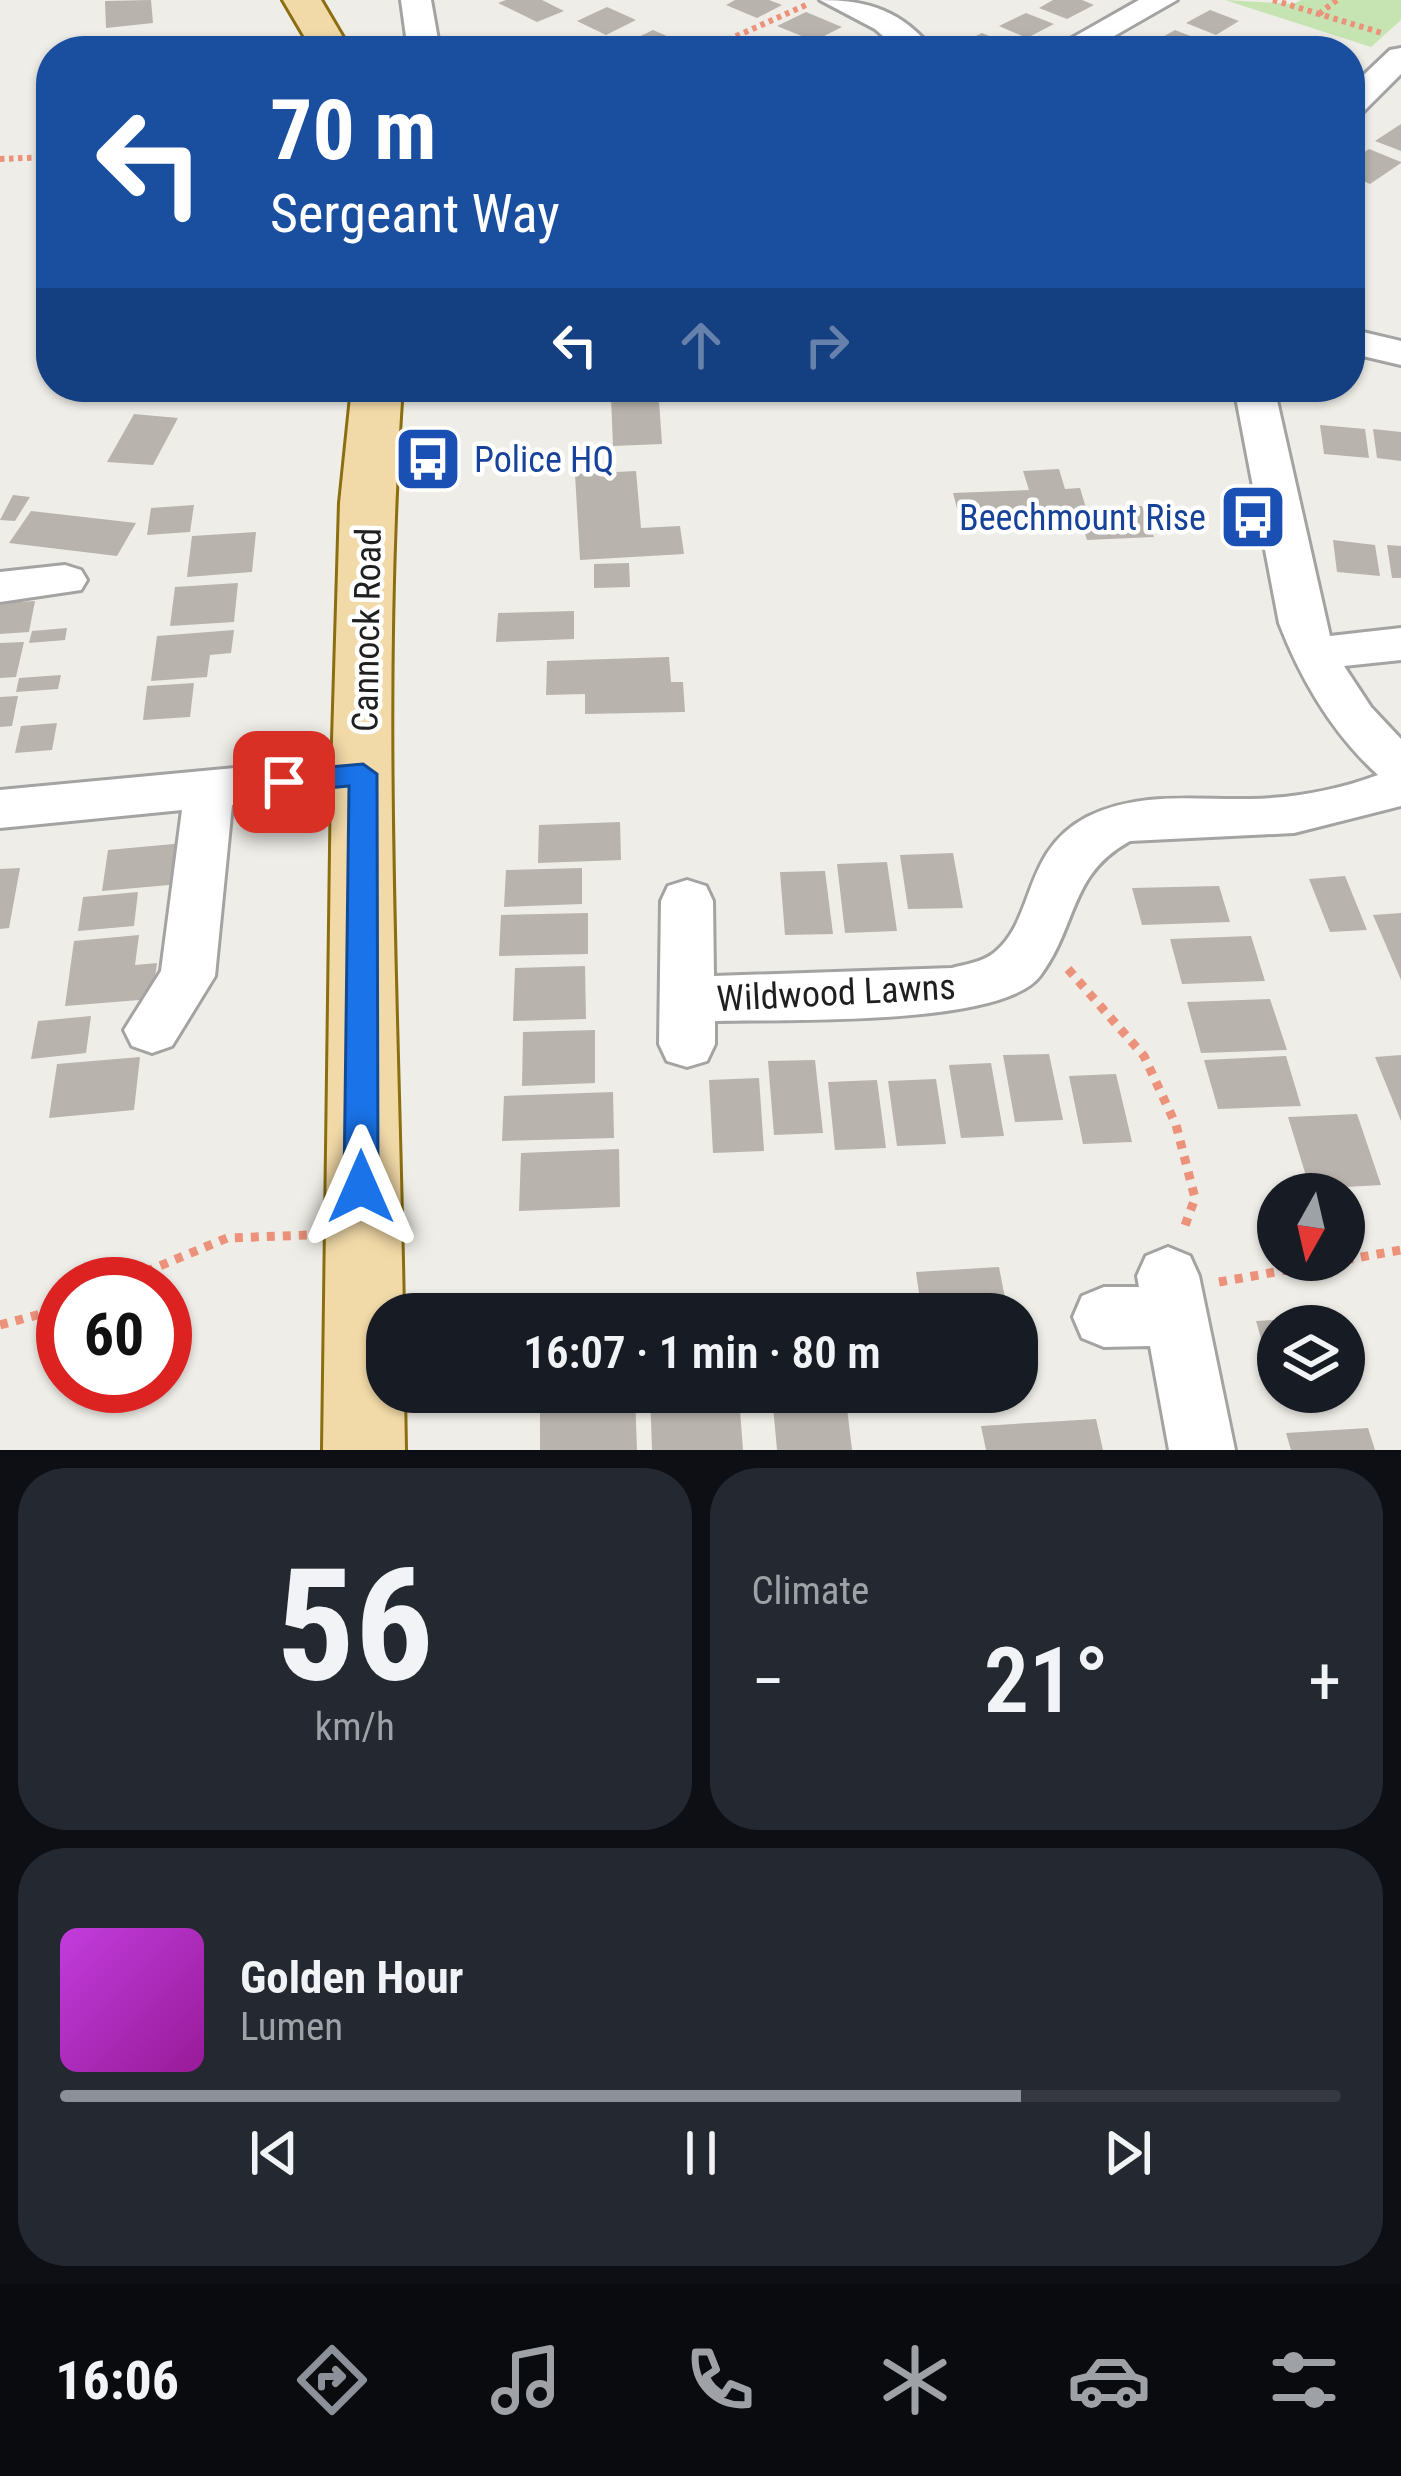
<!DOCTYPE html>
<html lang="en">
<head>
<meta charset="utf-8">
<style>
	:root { --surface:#171b24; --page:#242831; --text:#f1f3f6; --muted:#9ea1a6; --line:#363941; --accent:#8c9099 }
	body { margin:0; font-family:"Roboto Condensed",sans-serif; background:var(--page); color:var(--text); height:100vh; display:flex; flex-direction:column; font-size:45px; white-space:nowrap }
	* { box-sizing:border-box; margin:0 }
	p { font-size:39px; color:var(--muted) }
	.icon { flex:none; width:66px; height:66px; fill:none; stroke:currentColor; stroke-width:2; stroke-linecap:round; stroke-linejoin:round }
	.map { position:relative; height:1450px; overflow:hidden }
	.side { display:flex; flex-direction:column; gap:18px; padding:18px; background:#0d0f14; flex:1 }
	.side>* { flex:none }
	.guide { position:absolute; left:36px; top:36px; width:1329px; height:366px; border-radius:48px; box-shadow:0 3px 9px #0004; background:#1a4fa0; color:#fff; overflow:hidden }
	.needle { width:78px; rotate:188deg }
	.buttons { position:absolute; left:1257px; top:1173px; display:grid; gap:24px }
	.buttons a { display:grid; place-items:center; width:108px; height:108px; border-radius:50%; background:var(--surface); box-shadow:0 3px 9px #0004; font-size:60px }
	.speed { position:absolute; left:36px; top:1257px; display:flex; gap:24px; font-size:60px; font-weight:700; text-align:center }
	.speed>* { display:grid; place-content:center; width:156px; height:156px; border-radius:50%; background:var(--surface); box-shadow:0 3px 9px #0004; line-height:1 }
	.speed .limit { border:18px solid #d22; background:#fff; color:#111 }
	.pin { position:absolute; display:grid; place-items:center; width:102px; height:102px; color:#fff; margin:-51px; border-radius:24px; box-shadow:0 6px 18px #0006 }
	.me { position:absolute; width:132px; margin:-66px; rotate:0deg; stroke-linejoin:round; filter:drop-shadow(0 0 9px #0008) }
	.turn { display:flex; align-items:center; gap:42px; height:252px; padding:0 36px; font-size:54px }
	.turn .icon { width:156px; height:156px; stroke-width:2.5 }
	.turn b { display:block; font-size:84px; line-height:102px }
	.lanes { display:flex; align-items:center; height:114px; padding:0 36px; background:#0003; justify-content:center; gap:60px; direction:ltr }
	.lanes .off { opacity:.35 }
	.big { font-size:90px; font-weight:600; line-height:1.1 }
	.side .widget { flex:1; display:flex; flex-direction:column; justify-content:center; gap:18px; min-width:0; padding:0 42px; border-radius:48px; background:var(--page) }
	.side .dial { align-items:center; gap:0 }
	.dial b { font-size:156px; line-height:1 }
	.song { display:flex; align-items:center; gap:36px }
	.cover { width:144px; height:144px; border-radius:18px; background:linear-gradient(135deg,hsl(290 70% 55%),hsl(300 70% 35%)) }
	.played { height:12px; border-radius:6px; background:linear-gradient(90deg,var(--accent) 75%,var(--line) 75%) }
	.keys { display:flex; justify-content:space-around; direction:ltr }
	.heat { display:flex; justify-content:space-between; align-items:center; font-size:66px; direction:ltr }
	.side .tiles { flex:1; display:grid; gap:18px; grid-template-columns:1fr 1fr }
	.widget:last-child { grid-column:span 2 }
	.trip { position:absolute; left:366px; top:1293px; width:672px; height:120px; border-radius:48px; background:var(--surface); box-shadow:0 3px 9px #0004; font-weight:600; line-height:120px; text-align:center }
	.dock { display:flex; height:192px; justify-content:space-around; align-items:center; background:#090b0e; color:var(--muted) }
	.dock .icon { width:84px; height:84px }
	.dock .on { color:var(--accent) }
	.dock b { font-size:54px; color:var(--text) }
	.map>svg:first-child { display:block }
	.grass { fill:#c5e4b2 }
	.building { fill:#b8b3ac }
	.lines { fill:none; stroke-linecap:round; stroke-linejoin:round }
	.minor-casing { stroke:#a3a3a3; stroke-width:6 }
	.major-casing { stroke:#8b6e10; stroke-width:6 }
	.path-far1 { stroke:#ec927b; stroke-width:6; stroke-dasharray:4.5 4.5; stroke-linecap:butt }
	.path { stroke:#ec927b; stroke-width:9; stroke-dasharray:8 8; stroke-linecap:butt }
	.minor { fill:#fff; fill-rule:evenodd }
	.major { fill:#f2daa8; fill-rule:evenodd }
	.route { fill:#1a73e8; stroke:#114b97; stroke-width:3 }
	.labels { text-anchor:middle; stroke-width:9; stroke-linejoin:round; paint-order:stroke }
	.transit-label { font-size:36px; fill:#164399; stroke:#fff; text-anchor:start }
	.street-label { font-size:36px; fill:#1f1f1f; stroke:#fff }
</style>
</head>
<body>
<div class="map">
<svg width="1401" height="1450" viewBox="0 0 1401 1450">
	<rect width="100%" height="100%" fill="#efede7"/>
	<!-- grass -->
	<polygon class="grass" points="1225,0 1294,4 1301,0 1401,0 1401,20 1371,47"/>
	<!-- building -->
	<g class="building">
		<polygon points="151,0 153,23 106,28 105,1"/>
		<polygon points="506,0 542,0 564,11 537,22 498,3"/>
		<polygon points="735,0 769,0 782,5 757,18 726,5"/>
		<polygon points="1053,0 1082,0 1094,5 1067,19 1039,8"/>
		<polygon points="607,7 636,20 606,35 577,21"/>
		<polygon points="1210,10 1239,21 1216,35 1186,23"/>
		<polygon points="806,12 842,27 814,41 777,26"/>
		<polygon points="1026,13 1054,24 1027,38 999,26"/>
		<polygon points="653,30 692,47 641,51 624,44"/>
		<polygon points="1175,30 1203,41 1186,51 1152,43"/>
		<polygon points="982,33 1013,46 1003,51 954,47"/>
		<polygon points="1401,124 1401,151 1375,141"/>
		<polygon points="1369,149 1401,162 1401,163 1370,184 1350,175 1350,162"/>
		<polygon points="585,387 658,387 662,444 613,446 611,397 586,398"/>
		<polygon points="134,414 178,418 153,465 107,462"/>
		<polygon points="1320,425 1365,429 1369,458 1324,454"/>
		<polygon points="1373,429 1401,432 1401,461 1377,458"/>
		<polygon points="1059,469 1065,489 1080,488 1086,508 1142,506 1154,537 1087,540 1084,531 1043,533 1040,524 962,527 953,493 1029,490 1023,471"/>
		<polygon points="636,471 641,528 680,526 684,554 580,560 575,474"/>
		<polygon points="13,495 30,497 15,521 0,520"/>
		<polygon points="194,505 190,532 147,535 151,508"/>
		<polygon points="31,511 136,523 117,556 9,543"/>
		<polygon points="256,532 252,572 187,577 192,536"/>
		<polygon points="1333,540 1375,545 1380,576 1337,572"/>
		<polygon points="1387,545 1401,546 1401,578 1392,578"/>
		<polygon points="629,563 630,587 594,588 594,564"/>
		<polygon points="238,583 234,622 170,626 175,587"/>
		<polygon points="35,601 29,632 0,634 0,603"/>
		<polygon points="574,611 574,639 496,642 498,613"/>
		<polygon points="67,628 65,640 29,643 32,631"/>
		<polygon points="234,630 231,653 210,655 207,677 151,681 157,636"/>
		<polygon points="24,642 16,677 0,678 0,643"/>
		<polygon points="669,657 671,682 683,682 685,712 585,714 585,694 546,695 547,661"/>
		<polygon points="61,675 58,689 16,692 19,678"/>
		<polygon points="194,683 190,717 143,720 147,686"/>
		<polygon points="18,696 12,726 0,727 0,697"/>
		<polygon points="57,723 52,750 15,753 21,726"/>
		<polygon points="620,822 621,860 538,863 539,825"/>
		<polygon points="184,843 180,884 102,891 108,850"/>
		<polygon points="953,853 963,908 908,909 900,855"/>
		<polygon points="887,862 897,931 845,933 837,864"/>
		<polygon points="20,868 9,928 0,929 0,869"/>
		<polygon points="582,868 582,904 504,907 506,870"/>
		<polygon points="825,871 833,934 785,935 780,872"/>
		<polygon points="1345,876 1367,930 1330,932 1309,879"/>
		<polygon points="1219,886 1230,922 1142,925 1132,888"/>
		<polygon points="138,892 134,926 78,931 83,897"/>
		<polygon points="588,913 588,954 499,956 501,915"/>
		<polygon points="1401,913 1401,980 1373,915"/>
		<polygon points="139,935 135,965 157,963 152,999 65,1006 74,941"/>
		<polygon points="1251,936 1265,981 1182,984 1170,939"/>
		<polygon points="585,966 586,1019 513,1021 515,968"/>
		<polygon points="1270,999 1287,1050 1201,1053 1187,1002"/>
		<polygon points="91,1016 86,1053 31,1059 38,1021"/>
		<polygon points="595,1030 595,1083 522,1086 523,1032"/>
		<polygon points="1049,1054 1063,1120 1015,1122 1003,1055"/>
		<polygon points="1401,1055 1401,1121 1375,1057"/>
		<polygon points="1286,1056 1301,1106 1218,1109 1204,1060"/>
		<polygon points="140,1057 134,1110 49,1118 57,1064"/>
		<polygon points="815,1060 823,1133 774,1135 768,1061"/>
		<polygon points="991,1063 1004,1136 961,1138 949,1065"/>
		<polygon points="1116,1074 1132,1142 1083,1144 1069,1076"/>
		<polygon points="759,1078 764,1151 713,1153 709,1080"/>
		<polygon points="936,1079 946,1144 897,1146 888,1081"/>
		<polygon points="877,1080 886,1148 835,1150 828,1082"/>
		<polygon points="613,1092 614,1138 502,1141 504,1096"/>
		<polygon points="1357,1114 1381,1185 1310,1189 1288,1117"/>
		<polygon points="619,1149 620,1207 519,1211 521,1153"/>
		<polygon points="999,1267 1008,1314 922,1314 916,1272"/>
		<polygon points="1329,1317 1332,1326 1278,1326 1278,1383 1274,1383 1256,1321"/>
		<polygon points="650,1392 682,1392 683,1413 740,1410 743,1450 652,1450"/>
		<polygon points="635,1394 637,1450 540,1450 540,1400"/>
		<polygon points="813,1403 814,1411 847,1408 852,1450 777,1450 773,1406"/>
		<polygon points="1096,1419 1103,1450 986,1450 981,1426"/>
		<polygon points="1368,1428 1375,1450 1291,1450 1286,1433"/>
	</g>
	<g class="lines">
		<defs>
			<g id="minor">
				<polygon points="401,0 431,0 440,51 408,51"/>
				<path d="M820 0C868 0 903 11 934 51H900L875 29Z"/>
				<polygon points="1139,0 1177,0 1088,51 1049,51"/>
				<polygon points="1401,48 1401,74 1362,113 1350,116 1350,88 1390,50"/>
				<polygon points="1350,329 1401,341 1401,365 1350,353"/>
				<path d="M1234 387H1274L1330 636 1401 628V660L1344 666 1371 707 1401 739V806L1294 833 1130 841C1069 874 1078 925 1040 976 1002 1027 780 1019 715 1021V1044L707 1061 687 1067 667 1061 659 1044 661 901 668 886 687 880 706 886 713 901 714 976 952 968C967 964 983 962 995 952 1036 918 1022 851 1087 817 1139 791 1195 800 1251 799 1294 798 1338 790 1378 775 1332 733 1301 680 1279 623Z"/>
				<polygon points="65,565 81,570 87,580 81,590 0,602 0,572"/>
				<polygon points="363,756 380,761 388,774 380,787 232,805 215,976 172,1046 152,1053 132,1046 124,1030 161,971 182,810 0,828 0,790"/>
				<polygon points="1168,1247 1190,1256 1199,1276 1235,1450 1169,1450 1150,1346 1104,1347 1082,1338 1073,1317 1082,1296 1104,1287 1139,1287 1137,1276 1146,1256"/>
			</g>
			<g id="major">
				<polygon points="283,0 321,0 351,51 313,51"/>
				<path d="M352 387H402C380 695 398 1006 403 1314H387V1392H404L405 1450H323L332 774 340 503Z"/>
			</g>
		</defs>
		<!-- minor casing -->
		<use href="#minor" class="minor-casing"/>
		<!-- major casing -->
		<use href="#major" class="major-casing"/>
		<!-- path-far1 -->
		<g class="path-far1">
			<polyline points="1273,0 1382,33"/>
			<polyline points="1319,14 1337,0"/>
			<polyline points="703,51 806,5"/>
			<polyline points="0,159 51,157"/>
		</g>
		<!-- path -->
		<g class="path">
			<polyline points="1068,969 1144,1056 1176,1125 1195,1198 1183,1231"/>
			<polyline points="1219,1282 1401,1250"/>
			<polyline points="116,1284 227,1238 309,1235"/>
			<polyline points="0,1325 63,1308"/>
		</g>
		<!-- minor -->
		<use href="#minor" class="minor"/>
		<!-- major -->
		<use href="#major" class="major"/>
	</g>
	<!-- route -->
	<polygon class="route" points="363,764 377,774 378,1187 373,1198 361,1202 349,1198 344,1187 349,786 284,792 270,782 284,771"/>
	<!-- icons -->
	<defs>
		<symbol id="bus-square" viewBox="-11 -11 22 22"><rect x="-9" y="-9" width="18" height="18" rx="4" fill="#1a4fb4" stroke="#fff"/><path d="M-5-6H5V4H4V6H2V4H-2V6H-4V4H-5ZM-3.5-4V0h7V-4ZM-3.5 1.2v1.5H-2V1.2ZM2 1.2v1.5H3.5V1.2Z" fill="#fff"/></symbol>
	</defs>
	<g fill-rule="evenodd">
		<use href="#bus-square" x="390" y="421" width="76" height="76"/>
		<use href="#bus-square" x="1215" y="479" width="76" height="76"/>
	</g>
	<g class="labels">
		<!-- transit labels -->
		<g class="transit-label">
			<text x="474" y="472">Police HQ</text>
			<text x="1206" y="530" text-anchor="end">Beechmount Rise</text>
		</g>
		<!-- street labels -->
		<g class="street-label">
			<text transform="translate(366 630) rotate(-89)" y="13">Cannock Road</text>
			<text transform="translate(836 992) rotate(-3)" y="13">Wildwood Lawns</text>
		</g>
	</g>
</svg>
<div class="buttons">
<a><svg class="needle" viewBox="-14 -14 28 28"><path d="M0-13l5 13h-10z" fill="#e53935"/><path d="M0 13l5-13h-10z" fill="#9ea1a6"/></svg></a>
<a><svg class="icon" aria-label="layers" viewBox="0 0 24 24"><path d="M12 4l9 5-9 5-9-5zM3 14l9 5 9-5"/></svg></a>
</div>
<div class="speed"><div class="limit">60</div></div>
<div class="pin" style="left:284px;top:782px;background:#d93025"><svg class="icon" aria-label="arrive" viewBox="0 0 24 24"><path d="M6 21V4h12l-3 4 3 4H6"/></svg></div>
<svg class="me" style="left:361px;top:1187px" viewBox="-20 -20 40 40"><path d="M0-17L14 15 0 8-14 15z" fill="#1a73e8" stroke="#fff" stroke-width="4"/></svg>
<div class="trip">16:07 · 1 min · 80 m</div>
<div class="guide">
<div class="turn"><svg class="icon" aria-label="left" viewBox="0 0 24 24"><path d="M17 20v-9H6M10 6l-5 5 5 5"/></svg><div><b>70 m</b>Sergeant Way</div></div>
<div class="lanes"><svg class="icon" aria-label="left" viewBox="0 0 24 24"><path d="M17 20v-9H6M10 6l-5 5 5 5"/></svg><svg class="icon off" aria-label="ahead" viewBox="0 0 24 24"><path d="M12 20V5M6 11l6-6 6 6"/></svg><svg class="icon off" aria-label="right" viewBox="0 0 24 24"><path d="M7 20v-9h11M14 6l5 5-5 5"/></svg></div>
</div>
</div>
<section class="side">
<div class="tiles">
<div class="widget dial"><b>56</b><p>km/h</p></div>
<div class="widget"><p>Climate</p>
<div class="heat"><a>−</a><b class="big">21°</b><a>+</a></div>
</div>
<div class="widget">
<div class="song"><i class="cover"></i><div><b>Golden Hour</b><p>Lumen</p></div></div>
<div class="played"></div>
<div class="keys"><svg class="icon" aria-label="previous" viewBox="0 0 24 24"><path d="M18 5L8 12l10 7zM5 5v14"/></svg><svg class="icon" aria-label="pause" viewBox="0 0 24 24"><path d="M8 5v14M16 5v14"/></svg><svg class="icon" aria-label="next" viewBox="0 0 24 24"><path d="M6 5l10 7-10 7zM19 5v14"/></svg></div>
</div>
</div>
</section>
<nav class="dock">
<b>16:06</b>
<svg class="icon on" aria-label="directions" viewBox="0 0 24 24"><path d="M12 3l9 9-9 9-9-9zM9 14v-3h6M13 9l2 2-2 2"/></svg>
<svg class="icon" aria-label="music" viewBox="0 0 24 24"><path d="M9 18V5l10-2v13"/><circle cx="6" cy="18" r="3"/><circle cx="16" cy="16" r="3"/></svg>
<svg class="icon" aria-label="phone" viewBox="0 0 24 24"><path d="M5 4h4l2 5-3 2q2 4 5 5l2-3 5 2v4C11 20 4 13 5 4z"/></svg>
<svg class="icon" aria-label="climate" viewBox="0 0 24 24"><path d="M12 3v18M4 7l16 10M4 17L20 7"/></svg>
<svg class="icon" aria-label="car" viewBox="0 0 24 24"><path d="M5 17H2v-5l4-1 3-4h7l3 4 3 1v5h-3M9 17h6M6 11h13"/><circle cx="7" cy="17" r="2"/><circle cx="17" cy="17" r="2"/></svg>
<svg class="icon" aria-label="filters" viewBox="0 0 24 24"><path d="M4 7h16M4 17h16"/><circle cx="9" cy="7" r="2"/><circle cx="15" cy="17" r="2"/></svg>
</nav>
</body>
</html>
